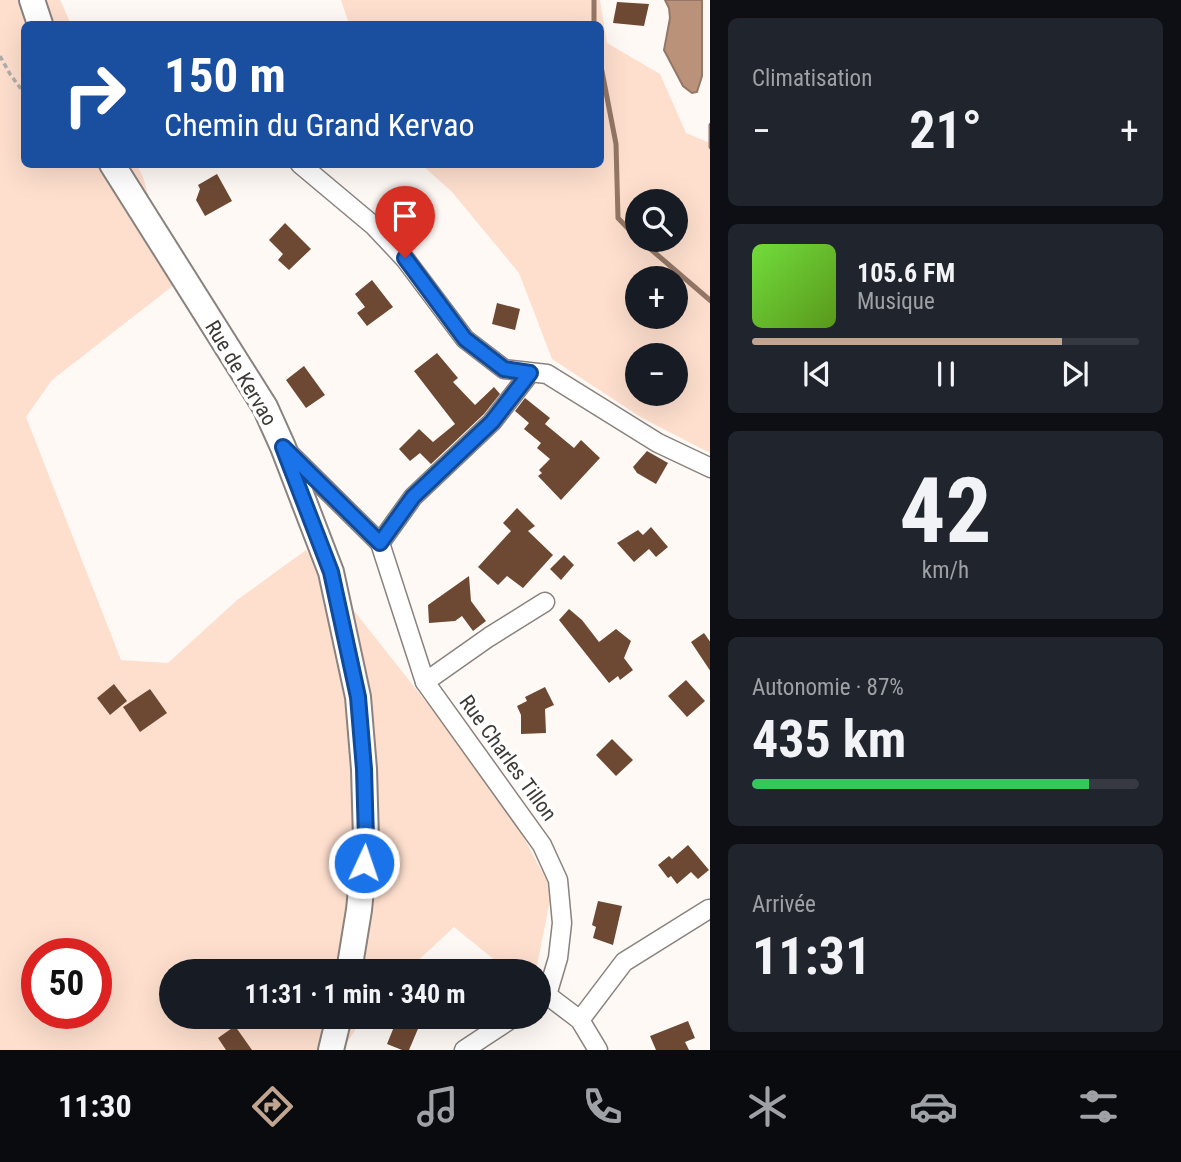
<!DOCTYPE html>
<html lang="fr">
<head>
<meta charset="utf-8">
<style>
	:root { --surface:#171b24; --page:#20242c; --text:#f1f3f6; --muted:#9ea1a6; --line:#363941; --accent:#c2a591 }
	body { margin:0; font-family:"Roboto Condensed",sans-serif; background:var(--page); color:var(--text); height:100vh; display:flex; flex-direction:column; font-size:26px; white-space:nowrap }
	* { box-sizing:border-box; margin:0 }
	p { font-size:23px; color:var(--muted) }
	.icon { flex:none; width:38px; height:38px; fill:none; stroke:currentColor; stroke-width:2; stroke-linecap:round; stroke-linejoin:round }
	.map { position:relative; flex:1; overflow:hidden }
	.details { display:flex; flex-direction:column; gap:18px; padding:18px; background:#0d0f14; width:471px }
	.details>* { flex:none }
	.hud { position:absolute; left:21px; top:21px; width:583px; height:147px; border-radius:10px; box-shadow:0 7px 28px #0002; background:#1a4fa0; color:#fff; overflow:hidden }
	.controls { position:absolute; left:625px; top:189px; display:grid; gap:14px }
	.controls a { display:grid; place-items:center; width:63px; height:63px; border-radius:50%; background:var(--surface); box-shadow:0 7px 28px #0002; font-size:35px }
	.speed { position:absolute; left:21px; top:938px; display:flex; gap:14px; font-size:35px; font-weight:700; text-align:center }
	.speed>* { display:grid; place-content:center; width:91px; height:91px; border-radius:50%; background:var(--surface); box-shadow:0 7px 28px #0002; line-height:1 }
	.speed .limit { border:10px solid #d22; background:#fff; color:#111 }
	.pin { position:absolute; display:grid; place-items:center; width:60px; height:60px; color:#fff; margin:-72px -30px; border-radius:50% 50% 50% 0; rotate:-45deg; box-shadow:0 0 7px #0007 }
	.pin .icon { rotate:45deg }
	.me { position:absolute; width:77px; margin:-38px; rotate:3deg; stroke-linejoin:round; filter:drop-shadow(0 0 5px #0008) }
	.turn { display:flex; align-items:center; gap:24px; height:147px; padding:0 28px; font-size:32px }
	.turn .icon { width:91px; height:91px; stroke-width:2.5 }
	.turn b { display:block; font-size:49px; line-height:60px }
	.big { font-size:52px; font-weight:700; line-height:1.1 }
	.details .widget { flex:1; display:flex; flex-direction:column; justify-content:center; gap:10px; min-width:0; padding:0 24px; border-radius:10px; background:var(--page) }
	.details .dial { align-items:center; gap:0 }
	.dial b { font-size:91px; line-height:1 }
	.song { display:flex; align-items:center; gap:21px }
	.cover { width:84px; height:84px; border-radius:10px; background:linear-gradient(135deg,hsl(100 70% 55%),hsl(90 70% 35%)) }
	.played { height:7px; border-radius:4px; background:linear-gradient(90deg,var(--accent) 80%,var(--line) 80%) }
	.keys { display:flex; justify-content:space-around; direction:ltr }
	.heat { display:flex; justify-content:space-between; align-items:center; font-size:38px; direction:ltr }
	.charge { height:10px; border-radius:5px; background:linear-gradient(90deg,#34c759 87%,var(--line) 0) }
	.trip { position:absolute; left:159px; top:959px; width:392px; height:70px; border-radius:35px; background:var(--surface); box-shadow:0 7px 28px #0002; font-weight:700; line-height:70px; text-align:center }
	.tab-bar { display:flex; height:112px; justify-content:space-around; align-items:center; background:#090b0e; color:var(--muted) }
	.tab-bar .icon { width:49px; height:49px }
	.tab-bar .current { color:var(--accent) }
	.tab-bar b { font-size:32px; color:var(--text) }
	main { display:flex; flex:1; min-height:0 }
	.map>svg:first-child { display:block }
	.green { fill:#fedfce; fill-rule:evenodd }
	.water { fill:#ba927a; stroke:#947766; stroke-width:2 }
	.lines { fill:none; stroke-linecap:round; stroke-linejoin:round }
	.stream { stroke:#947766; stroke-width:5 }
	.building { fill:#6d4934 }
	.minor-casing { stroke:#89827e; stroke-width:21 }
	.secondary-casing { stroke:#89827e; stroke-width:28 }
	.path { stroke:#b1ada9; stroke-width:3.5; stroke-dasharray:5 3.5; stroke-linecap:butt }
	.minor { stroke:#fff; stroke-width:18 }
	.secondary { stroke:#fff; stroke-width:24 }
	.route-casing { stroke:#114b97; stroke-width:18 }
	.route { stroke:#1a73e8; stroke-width:12 }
	.labels { text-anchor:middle; stroke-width:7; stroke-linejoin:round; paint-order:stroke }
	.street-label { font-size:21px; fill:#3c3937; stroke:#fff }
</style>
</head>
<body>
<main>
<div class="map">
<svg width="711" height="1050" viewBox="0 0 711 1050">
	<rect width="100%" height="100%" fill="#fff9f5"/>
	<!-- green -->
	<g class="green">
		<path d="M0 0H60L71 24H24V164L137 165 143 177 174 285 52 380 26 417 121 660 168 663 237 600 306 550 503 799 552 890 536 971H508L454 927 407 971H172V1017H364L342 1050H0ZM37 954H96V1013H37Z"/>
		<path d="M341 0H600L607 43 660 74 686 133 710 143V453L642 418 552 359 519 273 452 192 422 165 600 164V24H349ZM637 201H676V240H637ZM676 278V317H637V278ZM676 355V394H637V355Z"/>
	</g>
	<!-- water -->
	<polygon class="water" points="665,0 702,0 702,76 697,92 692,93 683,86 664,50 670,18 669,8"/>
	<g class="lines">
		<!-- stream -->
		<g class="stream">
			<polyline points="594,0 594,24"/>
			<polyline points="600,61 616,144 618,218 637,238"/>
			<polyline points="711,125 711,147"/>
			<polyline points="640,240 711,301"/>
		</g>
	</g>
	<!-- building -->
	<g class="building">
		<polygon points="617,2 649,4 644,26 613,23"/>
		<polygon points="217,174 232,201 205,216 196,200 200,189 198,185"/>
		<polygon points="285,223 311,249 289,270 278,260 283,254 269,240"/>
		<polygon points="372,280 393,307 367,326 357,313 365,307 355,294"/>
		<polygon points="497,303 520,309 515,330 492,324"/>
		<polygon points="437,353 458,378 453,382 475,405 494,387 500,394 484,414 431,464 420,453 410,461 399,449 419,429 433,442 455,424 414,371"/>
		<polygon points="304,366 325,395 306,408 286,380"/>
		<polygon points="525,398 550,418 545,424 574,448 581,440 600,458 561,500 538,476 542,473 539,470 550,459 537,448 541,443 524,429 529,423 515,411"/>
		<polygon points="647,451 668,463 656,484 637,473 633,467"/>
		<polygon points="517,508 535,526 528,531 553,555 523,588 507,576 498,585 478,567 511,531 503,523"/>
		<polygon points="651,527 668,547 656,557 649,549 634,562 617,543 638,530 643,535"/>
		<polygon points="564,555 574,565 561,580 550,569"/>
		<polygon points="469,576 471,601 486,621 473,631 462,616 455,621 429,623 428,605"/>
		<polygon points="569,609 582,620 599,642 616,629 631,641 624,658 633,670 620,680 618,676 609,683 559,620"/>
		<polygon points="704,633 711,643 711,672 691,642"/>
		<polygon points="686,680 705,701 687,717 668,696"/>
		<polygon points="114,684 127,701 110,715 97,698"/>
		<polygon points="545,687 554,705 545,709 546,733 521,734 521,715 517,706 527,701 525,697"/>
		<polygon points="150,689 167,713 140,732 123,707"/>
		<polygon points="612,739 633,760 616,776 596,755"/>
		<polygon points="688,845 709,870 698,879 691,872 677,884 671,876 668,878 658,865 669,856 672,859"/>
		<polygon points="598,901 622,906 613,945 593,938 596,927 592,925"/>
		<polygon points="398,1017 423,1017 409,1050 402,1050 387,1044"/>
		<polygon points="688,1021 695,1038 685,1042 689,1050 656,1050 650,1036"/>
		<polygon points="235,1026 252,1050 226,1050 218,1038"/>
	</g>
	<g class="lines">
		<defs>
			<g id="minor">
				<polyline points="300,164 374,226 405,259 465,339 504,369 547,374 658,443 711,468"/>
				<polyline points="288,452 380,543 413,497 492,422 530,373"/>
				<polyline points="380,543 425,682 542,845 558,880 562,923 558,958 547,995 539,1000"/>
				<polyline points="425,682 489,637 545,602"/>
				<polyline points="547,995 580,1020 598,1050"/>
				<polyline points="580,1020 624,962 709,909"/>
				<polyline points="464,1050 514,1017"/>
			</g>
			<g id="secondary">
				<polyline points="32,0 40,24"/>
				<polyline points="112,164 265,407 283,447 331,572 358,697 364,769 366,839 359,910 349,971"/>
				<polyline points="331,1050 339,1017"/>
			</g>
		</defs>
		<!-- minor casing -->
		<use href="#minor" class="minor-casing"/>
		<!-- secondary casing -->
		<use href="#secondary" class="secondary-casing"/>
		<!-- path -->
		<polyline class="path" points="0,56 10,74 24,93"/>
		<!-- minor -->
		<use href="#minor" class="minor"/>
		<!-- secondary -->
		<use href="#secondary" class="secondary"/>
	</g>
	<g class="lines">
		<defs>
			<polyline id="route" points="364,863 366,839 364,769 358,697 331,572 283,447 380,543 413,497 492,422 530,373 504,369 465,339 405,258"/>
		</defs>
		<!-- route casing -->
		<use href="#route" class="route-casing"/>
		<!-- route -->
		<use href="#route" class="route"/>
	</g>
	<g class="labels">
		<!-- street labels -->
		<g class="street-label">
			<text transform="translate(241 373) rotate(59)" y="7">Rue de Kervao</text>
			<text transform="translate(508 758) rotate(54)" y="7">Rue Charles Tillon</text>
		</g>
	</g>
</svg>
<div class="controls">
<a><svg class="icon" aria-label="search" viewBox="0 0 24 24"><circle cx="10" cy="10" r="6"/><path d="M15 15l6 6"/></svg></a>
<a>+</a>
<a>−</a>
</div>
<div class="speed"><div class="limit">50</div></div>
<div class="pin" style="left:405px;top:258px;background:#d93025"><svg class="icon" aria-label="arrive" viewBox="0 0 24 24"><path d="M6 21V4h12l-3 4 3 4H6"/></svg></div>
<svg class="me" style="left:364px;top:863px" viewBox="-20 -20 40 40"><circle r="17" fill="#1a73e8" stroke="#fff" stroke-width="3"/><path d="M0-11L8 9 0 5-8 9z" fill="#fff"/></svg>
<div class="trip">11:31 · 1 min · 340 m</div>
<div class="hud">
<div class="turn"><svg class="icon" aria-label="right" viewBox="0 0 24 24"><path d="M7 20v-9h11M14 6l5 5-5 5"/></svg><div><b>150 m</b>Chemin du Grand Kervao</div></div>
</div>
</div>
<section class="details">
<div class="widget"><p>Climatisation</p>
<div class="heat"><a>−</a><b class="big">21°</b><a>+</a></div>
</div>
<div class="widget">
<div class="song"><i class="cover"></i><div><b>105.6 FM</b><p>Musique</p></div></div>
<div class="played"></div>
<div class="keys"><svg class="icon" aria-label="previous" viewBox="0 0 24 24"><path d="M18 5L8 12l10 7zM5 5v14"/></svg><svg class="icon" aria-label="pause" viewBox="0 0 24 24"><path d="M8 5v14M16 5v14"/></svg><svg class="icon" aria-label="next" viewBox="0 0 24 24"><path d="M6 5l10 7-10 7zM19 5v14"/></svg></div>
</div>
<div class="widget dial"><b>42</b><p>km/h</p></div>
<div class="widget"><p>Autonomie · 87%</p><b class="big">435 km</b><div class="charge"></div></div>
<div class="widget"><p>Arrivée</p><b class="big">11:31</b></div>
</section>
</main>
<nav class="tab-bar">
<b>11:30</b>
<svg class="icon current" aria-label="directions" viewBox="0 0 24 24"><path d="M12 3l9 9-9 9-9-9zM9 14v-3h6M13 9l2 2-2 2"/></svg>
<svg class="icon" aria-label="music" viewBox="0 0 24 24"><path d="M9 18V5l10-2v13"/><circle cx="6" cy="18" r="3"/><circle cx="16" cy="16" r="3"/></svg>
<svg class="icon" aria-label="phone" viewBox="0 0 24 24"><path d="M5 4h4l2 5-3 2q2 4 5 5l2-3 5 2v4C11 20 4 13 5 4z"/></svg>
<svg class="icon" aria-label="climate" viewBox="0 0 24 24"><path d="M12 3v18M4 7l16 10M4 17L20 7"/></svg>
<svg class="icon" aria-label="car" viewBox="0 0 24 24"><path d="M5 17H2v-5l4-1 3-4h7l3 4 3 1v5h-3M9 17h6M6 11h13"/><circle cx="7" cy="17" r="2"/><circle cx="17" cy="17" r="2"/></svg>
<svg class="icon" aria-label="filters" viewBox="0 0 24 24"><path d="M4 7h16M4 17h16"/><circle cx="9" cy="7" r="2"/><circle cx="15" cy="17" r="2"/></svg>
</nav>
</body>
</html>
